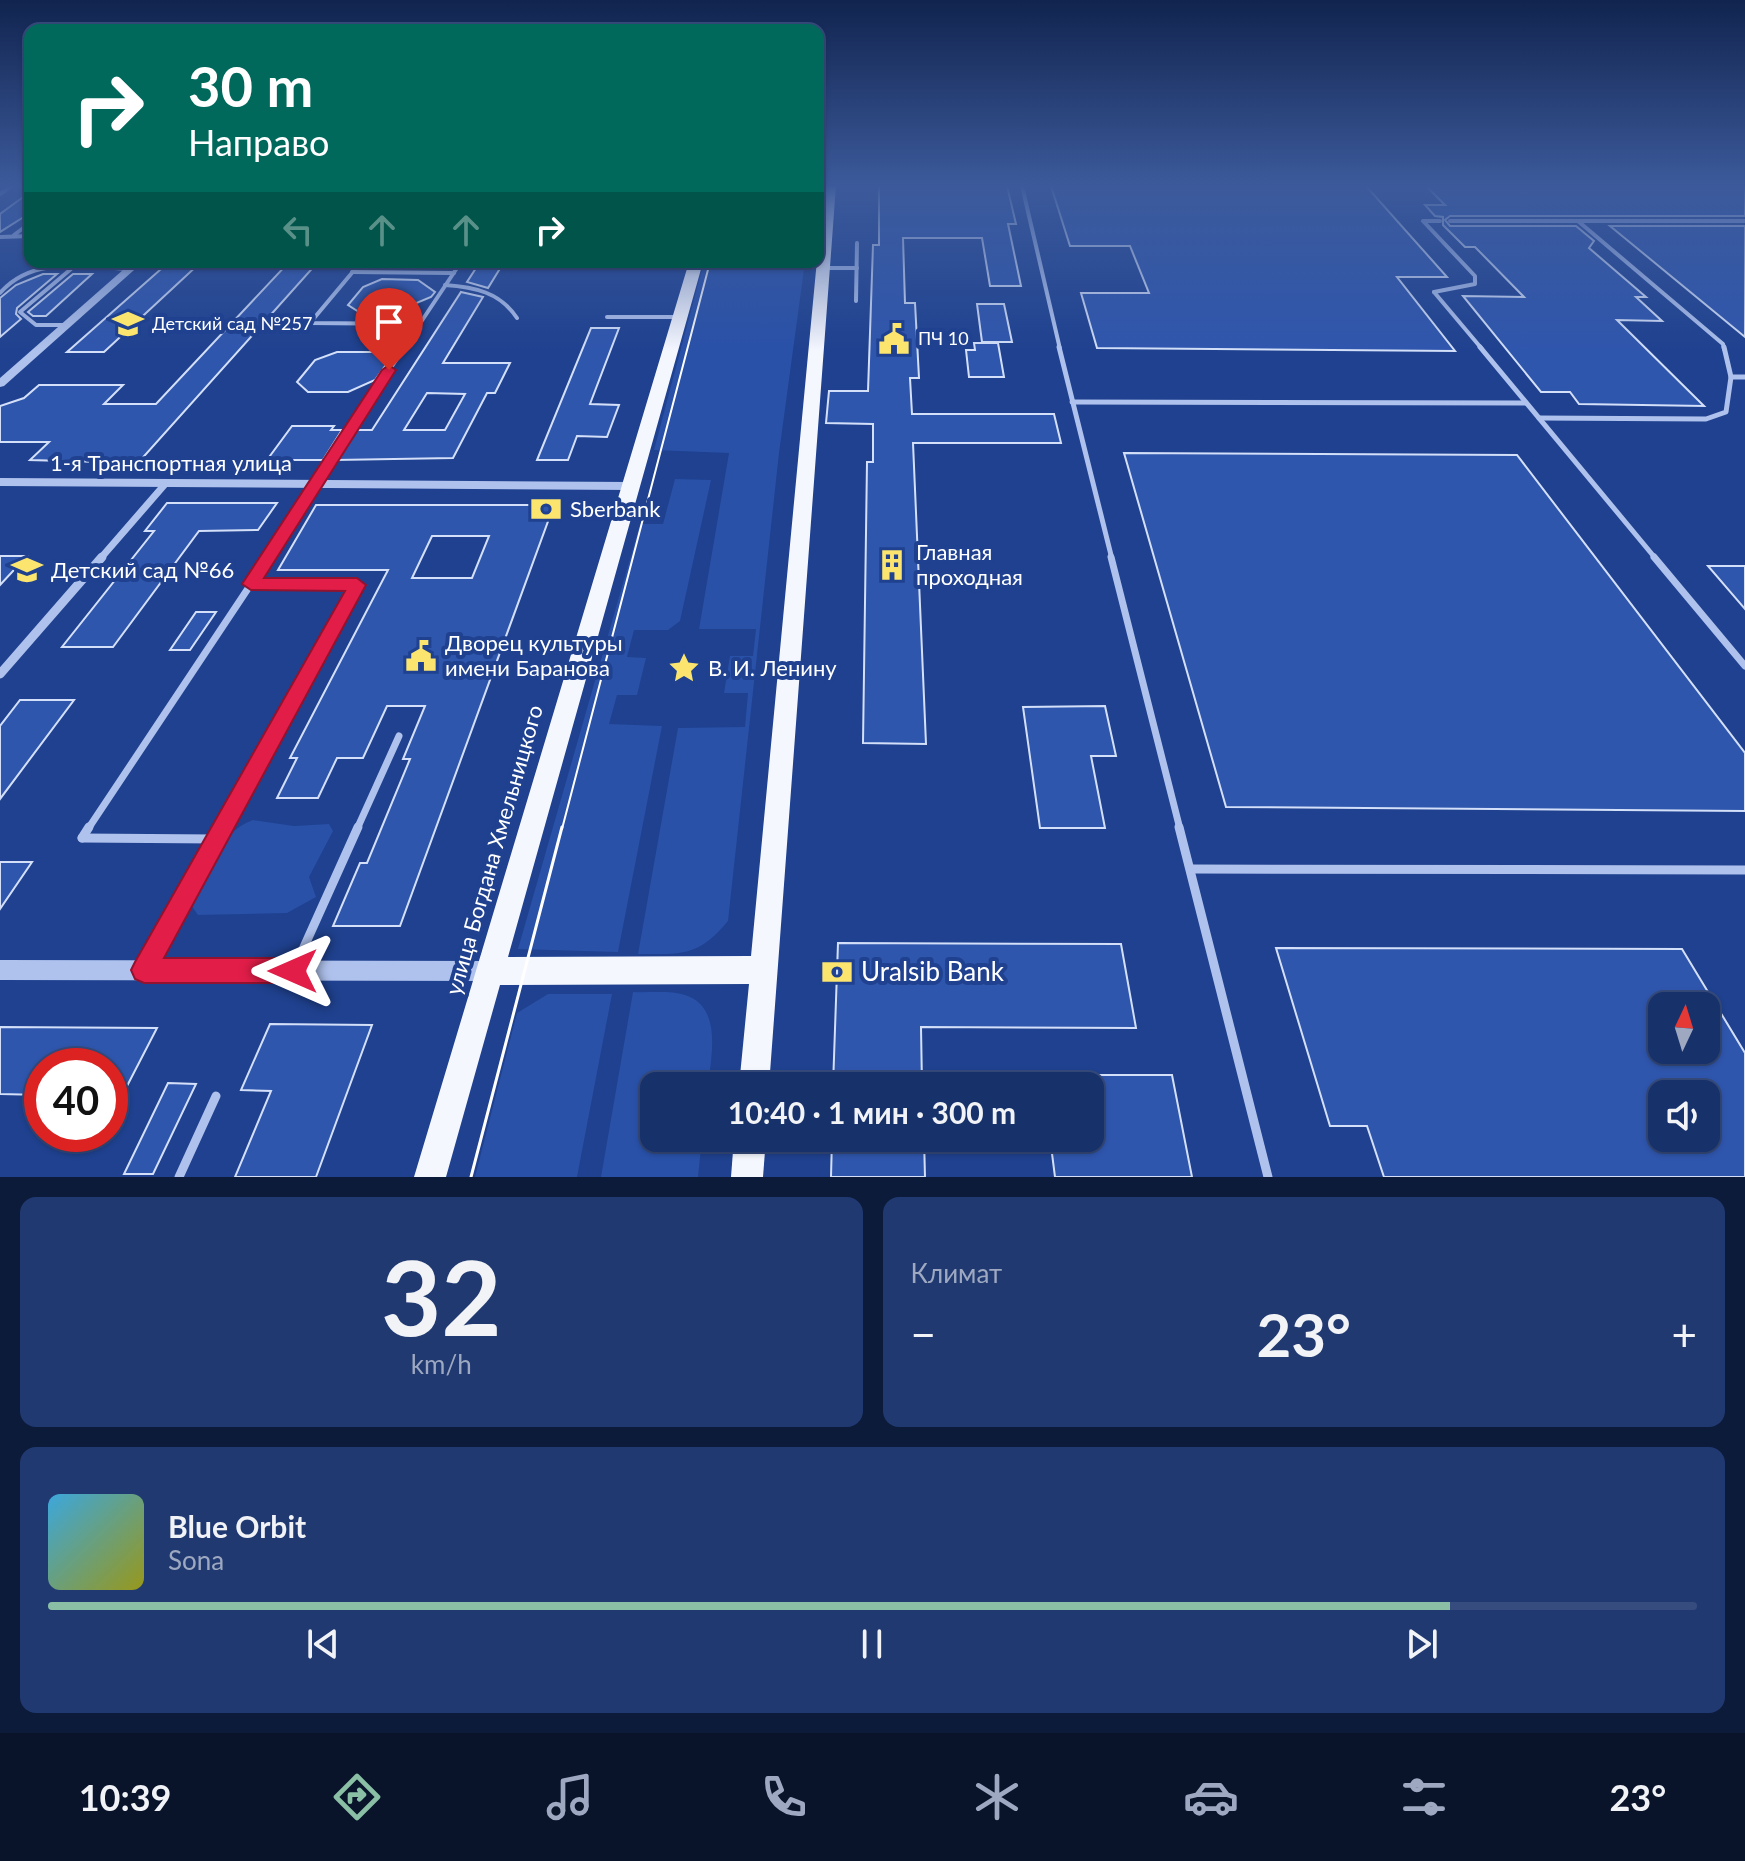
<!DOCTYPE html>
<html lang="ru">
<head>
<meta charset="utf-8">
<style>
	:root { --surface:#17316b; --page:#203971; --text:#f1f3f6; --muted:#9ea9c1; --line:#364c7e; --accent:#8abfa5 }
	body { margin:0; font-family:Lato,sans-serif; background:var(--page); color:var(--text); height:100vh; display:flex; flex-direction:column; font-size:30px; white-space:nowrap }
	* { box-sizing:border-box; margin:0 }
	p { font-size:26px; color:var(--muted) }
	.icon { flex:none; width:44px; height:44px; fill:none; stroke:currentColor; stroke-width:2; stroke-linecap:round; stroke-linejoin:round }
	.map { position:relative; height:1177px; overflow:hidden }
	.drawer { display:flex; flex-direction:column; gap:20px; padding:20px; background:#0d1b3b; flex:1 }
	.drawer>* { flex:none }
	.hud { position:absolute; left:24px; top:24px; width:800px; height:244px; border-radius:16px; box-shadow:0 2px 6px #0004,0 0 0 2px var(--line); background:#00695c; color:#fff; overflow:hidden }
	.needle { width:52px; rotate:4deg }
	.controls { position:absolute; left:1648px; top:992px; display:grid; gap:16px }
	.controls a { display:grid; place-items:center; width:72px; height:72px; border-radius:16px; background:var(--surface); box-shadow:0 2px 6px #0004,0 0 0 2px var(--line); font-size:40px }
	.speed { position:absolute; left:24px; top:1048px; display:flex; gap:16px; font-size:40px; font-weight:700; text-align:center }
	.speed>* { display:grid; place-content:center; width:104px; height:104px; border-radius:50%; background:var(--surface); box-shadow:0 2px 6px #0004,0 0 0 2px var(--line); line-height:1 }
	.speed .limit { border:12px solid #d22; background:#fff; color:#111 }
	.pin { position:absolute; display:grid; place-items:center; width:68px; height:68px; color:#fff; margin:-82px -34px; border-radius:50% 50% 50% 0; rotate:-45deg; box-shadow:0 0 8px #0007 }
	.pin .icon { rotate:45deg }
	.me { position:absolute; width:88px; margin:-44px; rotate:270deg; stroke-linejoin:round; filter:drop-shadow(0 0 6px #0008) }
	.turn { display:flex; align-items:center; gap:28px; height:168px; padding:0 32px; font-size:36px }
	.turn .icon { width:104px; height:104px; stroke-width:2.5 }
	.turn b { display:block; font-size:56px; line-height:68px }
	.lanes { display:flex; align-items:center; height:76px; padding:0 32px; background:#0003; justify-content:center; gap:40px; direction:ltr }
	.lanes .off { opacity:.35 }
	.big { font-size:60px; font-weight:700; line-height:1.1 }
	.drawer .card { flex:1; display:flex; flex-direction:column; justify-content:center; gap:12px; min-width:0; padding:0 28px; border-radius:16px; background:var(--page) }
	.drawer .dial { align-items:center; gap:0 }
	.dial b { font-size:104px; line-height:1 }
	.song { display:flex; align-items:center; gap:24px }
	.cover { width:96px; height:96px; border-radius:12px; background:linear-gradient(135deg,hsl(200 70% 55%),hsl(60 70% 35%)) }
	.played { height:8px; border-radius:4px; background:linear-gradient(90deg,var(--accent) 85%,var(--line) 85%) }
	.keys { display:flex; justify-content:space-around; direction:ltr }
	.heat { display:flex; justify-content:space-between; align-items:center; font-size:44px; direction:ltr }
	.drawer .tiles { flex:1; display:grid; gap:20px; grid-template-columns:1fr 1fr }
	.card:last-child { grid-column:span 2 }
	.trip { position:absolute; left:640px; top:1072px; width:464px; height:80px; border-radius:16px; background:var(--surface); box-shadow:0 2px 6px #0004,0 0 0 2px var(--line); font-weight:700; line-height:80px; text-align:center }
	.tab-bar { display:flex; height:128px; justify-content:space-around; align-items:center; background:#09142b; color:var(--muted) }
	.tab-bar .icon { width:56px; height:56px }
	.tab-bar .active { color:var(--accent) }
	.tab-bar b { font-size:36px; color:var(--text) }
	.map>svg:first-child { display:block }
	.green { fill:#2951a8 }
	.building { fill:#2f56ad; stroke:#d4e0f9; stroke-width:2; fill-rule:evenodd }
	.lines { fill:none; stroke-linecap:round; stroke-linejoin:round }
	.service-far3 { stroke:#afc2ed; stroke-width:4 }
	.service-far2 { stroke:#afc2ed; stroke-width:5 }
	.service-far1 { stroke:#afc2ed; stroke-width:7 }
	.service { stroke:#afc2ed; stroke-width:9 }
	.minor-far1 { stroke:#afc2ed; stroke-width:7 }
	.minor { stroke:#afc2ed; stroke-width:9 }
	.tertiary { fill:#afc2ed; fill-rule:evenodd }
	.primary { fill:#f5f7ff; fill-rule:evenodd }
	.tram-far1 { stroke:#fff; stroke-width:2 }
	.tram { stroke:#fff; stroke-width:3 }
	.route { fill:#e11d48; stroke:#92132f; stroke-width:2 }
	.labels { text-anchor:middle; stroke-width:8; stroke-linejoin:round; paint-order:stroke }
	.far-poi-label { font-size:18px; fill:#fff; stroke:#1f418f; text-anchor:start }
	.street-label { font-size:22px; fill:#fff; stroke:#1f418f }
	.poi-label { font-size:22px; fill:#fff; stroke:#1f418f; text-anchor:start }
	.near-poi-label { font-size:26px; fill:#fff; stroke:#1f418f; text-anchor:start }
</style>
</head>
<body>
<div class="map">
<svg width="1745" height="1177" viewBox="0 0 1745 1177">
	<rect width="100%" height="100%" fill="#1f418f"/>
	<!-- green -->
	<g class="green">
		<path d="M704 262H805L779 453 728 921C698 957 683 954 638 954L678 728 745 727 748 693H724L730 656H753L756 629H699L729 453 654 450Z"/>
		<polygon points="675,479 711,480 680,621 668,630 634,630 627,657 646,658 637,695 617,695 609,724 662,726 618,952 518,949 640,524 663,524"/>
		<path d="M253 820 294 826 329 824 333 831 309 877 316 897 287 913 198 915 191 905C207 873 217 833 253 820Z"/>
		<path d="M633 992C649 993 670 990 685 995 723 1007 711 1057 708 1086H654V1138H702L698 1177H601Z"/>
		<polygon points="548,994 612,994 577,1177 475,1177 517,1013"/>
	</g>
	<!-- building -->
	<g class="building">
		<polygon points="879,186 1007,186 1016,224 1008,224 1021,286 990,286 982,238 903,238 905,303 915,303 919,378 910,378 912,414 1054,414 1061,443 913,443 926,744 863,743 867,462 873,462 873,424 826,423 829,391 868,391 873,245 879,245"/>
		<polygon points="1051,186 1366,186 1447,277 1397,277 1455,351 1097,348 1081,293 1149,293 1130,246 1070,246"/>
		<polygon points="1426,186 1745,186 1745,216 1450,216 1445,220 1450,226 1576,226 1594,241 1589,248 1646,297 1636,297 1662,321 1617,320 1704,406 1579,404 1570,392 1541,392 1463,296 1524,297 1475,247 1465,247 1443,225 1443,217 1435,216 1425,205 1445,205"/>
		<polygon points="30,192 30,213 0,232 0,214"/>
		<polygon points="1610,226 1745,226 1745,337"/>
		<polygon points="169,262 201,262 104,352 67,352"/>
		<polygon points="289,262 318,262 138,463 30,460 49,442 0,442 0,406 24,398 39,385 123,385 104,404 156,404"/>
		<polygon points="480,262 504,262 488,288 467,282"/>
		<polygon points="43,274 57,274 17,308 16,314 21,319 0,337 0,298 16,285"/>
		<polygon points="73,274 92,274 46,316 33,316 28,312"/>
		<polygon points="382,279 418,280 435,292 431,297 395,312 359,312 348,305 363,287"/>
		<path d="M461 292 483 297 443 363H510L495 393H487L453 458 336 460 356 430H372ZM427 393 465 394 445 430H404Z"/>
		<polygon points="977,304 1004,304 1012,342 982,342"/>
		<polygon points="591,328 619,328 590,404 619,405 607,437 577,436 568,460 537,460"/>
		<polygon points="974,343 998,343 1004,377 969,377 966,350 975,350"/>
		<polygon points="337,352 376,352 388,362 375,380 348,392 308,392 297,382 315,360"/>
		<polygon points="292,426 334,426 331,430 342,430 323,460 267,460"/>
		<polygon points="1124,453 1517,455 1745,753 1745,811 1226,807"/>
		<polygon points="167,503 277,503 258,530 199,531 113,647 62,647 154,531 145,531"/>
		<path d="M316 505H554L400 926H333L360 863H367L410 759H403L425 706H387L363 758H337L318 798H277L297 758H290L388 570H278ZM432 536H489L472 578H412Z"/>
		<polygon points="0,556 27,556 0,585"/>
		<polygon points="1708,566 1745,566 1745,609"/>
		<polygon points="196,612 216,612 190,650 170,650"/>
		<polygon points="20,700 74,700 0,799 0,726"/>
		<polygon points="1105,706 1116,756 1091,756 1105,828 1040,828 1023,707"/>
		<polygon points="0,862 32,862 0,909"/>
		<polygon points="838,943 1121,944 1136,1028 921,1027 922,1086 833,1086"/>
		<path d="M1276 948 1682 949 1745 1053V1177H1384L1367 1126H1330ZM1662 1006H1706V1050H1662ZM1662 1094H1706V1138H1662Z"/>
		<polygon points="270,1024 372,1025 316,1177 235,1177 271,1091 241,1090"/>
		<polygon points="0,1027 157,1028 110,1119 110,1066 42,1066 42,1095 0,1094"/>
		<polygon points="1090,1075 1172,1075 1192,1177 1055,1177 1050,1138 1090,1138"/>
		<polygon points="168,1083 196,1084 153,1174 124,1174"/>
		<polygon points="832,1138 924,1138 925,1177 831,1177"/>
	</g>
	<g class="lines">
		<!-- service-far3 -->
		<g class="service-far3">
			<polyline points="1022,186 1060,349"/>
			<polyline points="0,194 12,186"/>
			<polyline points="1450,221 1745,221"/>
			<polyline points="1578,221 1723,344 1724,349"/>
			<polyline points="14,235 30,223"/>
			<polyline points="0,237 30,236"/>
			<polyline points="361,262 310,323 420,324"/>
			<polyline points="824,268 857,268"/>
			<polyline points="352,272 454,273"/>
			<path d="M445 285C474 287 500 292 517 318"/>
			<polyline points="1434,292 1482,349"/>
			<polyline points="1434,292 1475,284 1475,276 1423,221 1440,221"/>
			<path d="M0 293C33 255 85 267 130 269"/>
			<polyline points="856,301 857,243"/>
			<polyline points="607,317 680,317"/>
			<polyline points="67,325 36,325 20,312 71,269"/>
			<polyline points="403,349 461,262"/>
		</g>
		<!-- service-far2 -->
		<g class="service-far2">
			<polyline points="1059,347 1112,559"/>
			<polyline points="1480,347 1656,559"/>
			<polyline points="1731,377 1745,377"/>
			<polyline points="1072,402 1526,403"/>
			<polyline points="1539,418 1706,419 1726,412 1731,377 1724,347"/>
			<polyline points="313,484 404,347"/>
			<polyline points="268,559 317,484"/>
		</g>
		<!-- service-far1 -->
		<g class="service-far1">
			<polyline points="1111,557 1180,829"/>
			<polyline points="1654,557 1745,666"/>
			<polyline points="88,829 251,584"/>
			<polyline points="222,829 357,585 251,584 269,557"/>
			<polyline points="357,829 399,736"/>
		</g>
		<!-- service -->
		<g class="service">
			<polyline points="1179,827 1268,1177"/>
			<polyline points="82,838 89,827"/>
			<polyline points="82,838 216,839"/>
			<polyline points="1193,869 1745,870"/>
			<polyline points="295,967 358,827"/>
			<polyline points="145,968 223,827"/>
			<polyline points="179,1177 216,1096"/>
		</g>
		<!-- minor-far1 -->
		<polyline class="minor-far1" points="100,559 166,483"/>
		<!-- minor -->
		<polyline class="minor" points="0,674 102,557"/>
		<!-- tertiary -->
		<g class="tertiary">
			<polygon points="132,262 143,262 4,386 0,387 0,378"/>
			<polygon points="0,478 631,482 637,486 631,490 0,486"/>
			<polygon points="0,960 491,961 498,964 501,971 498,978 491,981 0,980"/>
		</g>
		<!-- primary -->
		<g class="primary">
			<polygon points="824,186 836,186 769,1086 739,1086 749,984 500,985 446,1177 414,1177 689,262 703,262 508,957 751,956"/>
			<polygon points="734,1138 766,1138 763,1177 731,1177"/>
		</g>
		<!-- tram-far1 -->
		<polyline class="tram-far1" points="562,829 710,262"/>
		<!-- tram -->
		<polyline class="tram" points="471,1177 562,827"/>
	</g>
	<!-- sky -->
	<linearGradient id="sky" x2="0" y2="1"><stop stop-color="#11244f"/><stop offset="0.53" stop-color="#3c5a9b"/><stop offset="1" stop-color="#3c5a9b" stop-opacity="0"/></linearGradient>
	<rect width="1745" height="351" fill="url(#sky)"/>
	<!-- route -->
	<polygon class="route" points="389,365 396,370 264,578 357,578 366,585 164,958 293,958 302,962 306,971 302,980 293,983 144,983 135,979 131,970 135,962 345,591 251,590 242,584 382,370"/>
	<!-- icons -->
	<defs>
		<symbol id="school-bare" viewBox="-9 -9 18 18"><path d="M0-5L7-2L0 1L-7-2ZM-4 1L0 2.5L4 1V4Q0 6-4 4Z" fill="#fbe56f" stroke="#1f418f" stroke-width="2.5" paint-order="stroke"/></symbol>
		<symbol id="civic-bare" viewBox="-9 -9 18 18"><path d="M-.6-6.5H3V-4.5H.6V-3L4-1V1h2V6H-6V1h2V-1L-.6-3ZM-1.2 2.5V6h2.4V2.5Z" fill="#fbe56f" stroke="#1f418f" stroke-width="2.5" paint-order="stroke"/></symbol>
		<symbol id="bank-bare" viewBox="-9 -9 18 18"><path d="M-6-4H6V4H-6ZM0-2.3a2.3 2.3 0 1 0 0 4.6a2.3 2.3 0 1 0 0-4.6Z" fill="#fbe56f" stroke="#1f418f" stroke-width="2.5" paint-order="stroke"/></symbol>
		<symbol id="building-bare" viewBox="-9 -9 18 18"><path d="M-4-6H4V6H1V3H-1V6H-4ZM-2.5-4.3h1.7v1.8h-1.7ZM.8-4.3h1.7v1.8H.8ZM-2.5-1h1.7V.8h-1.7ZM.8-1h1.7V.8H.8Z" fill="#fbe56f" stroke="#1f418f" stroke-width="2.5" paint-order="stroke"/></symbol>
		<symbol id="sight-bare" viewBox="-9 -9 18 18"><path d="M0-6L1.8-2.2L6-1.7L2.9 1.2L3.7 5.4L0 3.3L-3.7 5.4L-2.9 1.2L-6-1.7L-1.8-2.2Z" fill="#fbe56f" stroke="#1f418f" stroke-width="2.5" paint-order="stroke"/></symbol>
	</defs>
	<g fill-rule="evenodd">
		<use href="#school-bare" x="106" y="302" width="44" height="44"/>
		<use href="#civic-bare" x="872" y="317" width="44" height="44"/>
		<use href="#bank-bare" x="524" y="487" width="44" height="44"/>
		<use href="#building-bare" x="870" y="543" width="44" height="44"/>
		<use href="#school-bare" x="5" y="548" width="44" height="44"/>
		<use href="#civic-bare" x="399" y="634" width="44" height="44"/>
		<use href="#sight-bare" x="662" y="646" width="44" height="44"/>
		<use href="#bank-bare" x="815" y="950" width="44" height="44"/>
	</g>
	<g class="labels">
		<!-- far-poi labels -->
		<g class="far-poi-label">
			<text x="152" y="330">Детский сад №257</text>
			<text x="918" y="345">ПЧ 10</text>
		</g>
		<!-- street labels -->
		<g class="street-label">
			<text x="171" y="471">1-я Транспортная улица</text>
			<text transform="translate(494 850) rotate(-74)" y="8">улица Богдана Хмельницкого</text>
		</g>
		<!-- poi labels -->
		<g class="poi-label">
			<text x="570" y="517">Sberbank</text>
			<text x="916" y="560">Главная<tspan x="916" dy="25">проходная</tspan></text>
			<text x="51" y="578">Детский сад №66</text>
			<text x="445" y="651">Дворец культуры<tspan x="445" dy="25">имени Баранова</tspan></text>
			<text x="708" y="676">В. И. Ленину</text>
		</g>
		<!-- near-poi labels -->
		<g class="near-poi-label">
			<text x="861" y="981">Uralsib Bank</text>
		</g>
	</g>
</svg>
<div class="controls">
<a><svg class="needle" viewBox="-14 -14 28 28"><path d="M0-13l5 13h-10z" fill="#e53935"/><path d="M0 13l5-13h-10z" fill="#9ea9c1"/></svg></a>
<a><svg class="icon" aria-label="sound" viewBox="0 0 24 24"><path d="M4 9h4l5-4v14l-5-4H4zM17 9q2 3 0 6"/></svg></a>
</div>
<div class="speed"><div class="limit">40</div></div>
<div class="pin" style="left:389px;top:370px;background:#d93025"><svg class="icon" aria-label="arrive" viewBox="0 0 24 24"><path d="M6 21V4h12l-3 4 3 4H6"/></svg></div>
<svg class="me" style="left:293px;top:971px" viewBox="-20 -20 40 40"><path d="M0-17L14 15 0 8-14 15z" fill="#e11d48" stroke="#fff" stroke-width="4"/></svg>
<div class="trip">10:40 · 1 мин · 300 m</div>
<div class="hud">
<div class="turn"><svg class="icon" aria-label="right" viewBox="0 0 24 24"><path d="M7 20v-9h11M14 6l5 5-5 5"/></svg><div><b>30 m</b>Направо</div></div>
<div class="lanes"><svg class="icon off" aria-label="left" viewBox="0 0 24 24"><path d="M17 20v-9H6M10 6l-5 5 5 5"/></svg><svg class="icon off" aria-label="ahead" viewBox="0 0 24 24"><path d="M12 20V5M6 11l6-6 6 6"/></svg><svg class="icon off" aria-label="ahead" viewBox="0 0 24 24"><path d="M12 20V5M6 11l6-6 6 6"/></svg><svg class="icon" aria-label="right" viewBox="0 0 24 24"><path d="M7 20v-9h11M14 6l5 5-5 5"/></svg></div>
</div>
</div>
<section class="drawer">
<div class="tiles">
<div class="card dial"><b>32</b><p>km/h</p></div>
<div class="card"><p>Климат</p>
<div class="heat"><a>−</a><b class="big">23°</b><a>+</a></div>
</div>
<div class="card">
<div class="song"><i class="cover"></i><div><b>Blue Orbit</b><p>Sona</p></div></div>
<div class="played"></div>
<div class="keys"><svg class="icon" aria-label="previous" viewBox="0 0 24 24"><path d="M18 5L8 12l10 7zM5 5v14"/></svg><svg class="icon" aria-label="pause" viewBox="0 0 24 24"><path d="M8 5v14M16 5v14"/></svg><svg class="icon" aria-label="next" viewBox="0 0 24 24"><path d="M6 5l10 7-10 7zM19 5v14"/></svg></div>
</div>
</div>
</section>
<nav class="tab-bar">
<b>10:39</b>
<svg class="icon active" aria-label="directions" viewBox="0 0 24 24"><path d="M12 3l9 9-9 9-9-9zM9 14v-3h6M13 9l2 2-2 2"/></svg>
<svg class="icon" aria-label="music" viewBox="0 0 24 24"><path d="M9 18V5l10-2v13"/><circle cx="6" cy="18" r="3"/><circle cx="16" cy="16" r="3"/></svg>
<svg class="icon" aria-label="phone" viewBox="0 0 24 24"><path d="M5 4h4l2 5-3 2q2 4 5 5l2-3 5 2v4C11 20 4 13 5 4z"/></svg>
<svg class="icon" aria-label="climate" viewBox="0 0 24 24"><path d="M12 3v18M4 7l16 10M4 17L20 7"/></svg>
<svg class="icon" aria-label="car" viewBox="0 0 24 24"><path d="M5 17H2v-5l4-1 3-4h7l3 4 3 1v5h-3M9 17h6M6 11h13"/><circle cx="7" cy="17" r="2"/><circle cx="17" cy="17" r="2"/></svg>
<svg class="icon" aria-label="filters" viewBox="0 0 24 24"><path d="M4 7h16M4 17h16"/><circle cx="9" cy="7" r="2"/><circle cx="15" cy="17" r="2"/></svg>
<b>23°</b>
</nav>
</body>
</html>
